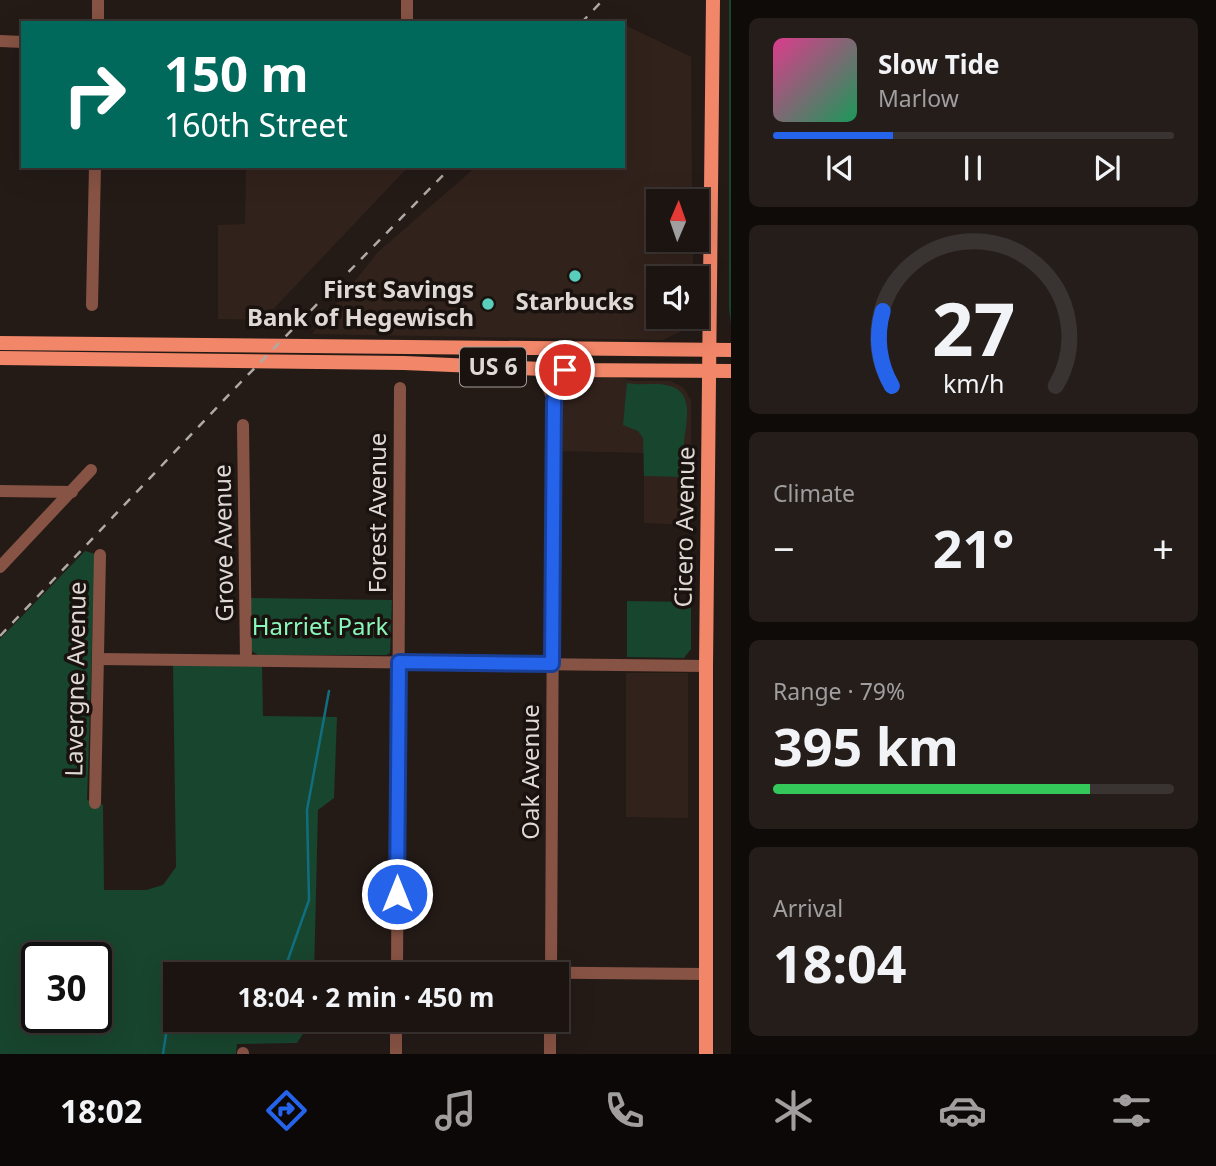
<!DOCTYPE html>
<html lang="en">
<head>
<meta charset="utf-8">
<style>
	:root { --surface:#1b1411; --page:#241d1a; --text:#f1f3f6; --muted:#a09e9f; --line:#393331; --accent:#2563eb }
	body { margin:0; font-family:"Noto Sans",sans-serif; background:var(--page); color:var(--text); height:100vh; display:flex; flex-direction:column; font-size:26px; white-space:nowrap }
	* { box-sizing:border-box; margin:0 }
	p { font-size:23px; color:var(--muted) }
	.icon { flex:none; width:38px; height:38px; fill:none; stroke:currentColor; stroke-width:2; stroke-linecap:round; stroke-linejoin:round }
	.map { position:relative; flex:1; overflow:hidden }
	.side { display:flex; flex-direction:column; gap:18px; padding:18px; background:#0f0b09; width:485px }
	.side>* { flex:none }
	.guide { position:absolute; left:21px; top:21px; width:604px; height:147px; border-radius:0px; box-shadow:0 7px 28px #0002,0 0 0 2px var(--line); background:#00695c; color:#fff; overflow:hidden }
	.needle { width:46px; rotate:2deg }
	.buttons { position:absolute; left:646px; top:189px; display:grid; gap:14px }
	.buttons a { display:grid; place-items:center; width:63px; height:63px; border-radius:0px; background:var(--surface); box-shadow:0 7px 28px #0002,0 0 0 2px var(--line); font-size:35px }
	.speed { position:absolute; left:21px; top:942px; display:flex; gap:14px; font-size:35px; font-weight:700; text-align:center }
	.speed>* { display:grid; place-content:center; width:91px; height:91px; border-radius:50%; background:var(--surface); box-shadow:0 7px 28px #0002,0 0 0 2px var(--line); line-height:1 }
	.speed .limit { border:4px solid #111; border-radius:10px; background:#fff; color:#111 }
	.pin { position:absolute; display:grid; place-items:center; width:60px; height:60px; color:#fff; margin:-30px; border:4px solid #fff; border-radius:50%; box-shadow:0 2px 7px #0007 }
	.me { position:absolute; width:77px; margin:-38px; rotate:0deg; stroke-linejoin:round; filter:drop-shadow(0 0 5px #0008) }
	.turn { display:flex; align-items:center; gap:24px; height:147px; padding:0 28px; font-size:32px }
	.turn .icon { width:91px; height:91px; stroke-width:2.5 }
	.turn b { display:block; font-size:49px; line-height:60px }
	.big { font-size:52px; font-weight:700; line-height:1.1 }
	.side .tile { flex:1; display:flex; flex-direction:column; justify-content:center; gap:10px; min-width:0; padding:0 24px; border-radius:10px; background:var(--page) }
	.side .dial { align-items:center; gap:0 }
	.dial svg { height:182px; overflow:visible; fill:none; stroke:var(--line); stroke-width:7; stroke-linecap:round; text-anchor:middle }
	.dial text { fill:var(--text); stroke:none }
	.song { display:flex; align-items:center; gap:21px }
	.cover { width:84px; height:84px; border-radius:10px; background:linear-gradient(135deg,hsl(330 70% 55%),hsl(150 70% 35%)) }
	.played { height:7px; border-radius:4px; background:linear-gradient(90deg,var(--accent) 30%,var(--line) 30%) }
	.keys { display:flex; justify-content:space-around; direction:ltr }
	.heat { display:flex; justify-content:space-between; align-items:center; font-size:38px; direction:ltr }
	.charge { height:10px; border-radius:5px; background:linear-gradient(90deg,#34c759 79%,var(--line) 0) }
	.trip { position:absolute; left:163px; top:962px; width:406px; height:70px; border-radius:0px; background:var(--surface); box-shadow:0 7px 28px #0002,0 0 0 2px var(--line); font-weight:700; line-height:70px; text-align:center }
	.tab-bar { display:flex; height:112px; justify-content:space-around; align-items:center; background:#0b0807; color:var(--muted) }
	.tab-bar .icon { width:49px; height:49px }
	.tab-bar .current { color:var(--accent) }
	.tab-bar b { font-size:32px; color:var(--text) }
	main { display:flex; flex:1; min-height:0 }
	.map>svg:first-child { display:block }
	.built { fill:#32221c }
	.green { fill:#18452e; fill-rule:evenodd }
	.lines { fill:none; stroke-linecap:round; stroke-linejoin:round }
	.stream { stroke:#116e7f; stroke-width:2.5 }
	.minor { stroke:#875344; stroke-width:12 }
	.major { stroke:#f28669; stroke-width:14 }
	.rail { stroke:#b0aaa6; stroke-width:2.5; stroke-dasharray:9 9; stroke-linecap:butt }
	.route-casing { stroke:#184099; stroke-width:18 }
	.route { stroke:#2563eb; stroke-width:12 }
	.poi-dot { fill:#5acebc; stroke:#1a120e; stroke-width:2.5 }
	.labels { text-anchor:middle; stroke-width:7; stroke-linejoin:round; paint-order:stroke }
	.shield { fill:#1a120e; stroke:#a49d9a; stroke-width:2 }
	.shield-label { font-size:23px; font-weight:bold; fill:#dfd9d6 }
	.poi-label { font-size:24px; font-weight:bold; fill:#dfd9d6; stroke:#1a120e; text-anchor:end }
	.street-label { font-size:24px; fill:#dfd9d6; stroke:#1a120e }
	.park-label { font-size:24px; fill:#88f7ba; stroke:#1a120e }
</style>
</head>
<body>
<main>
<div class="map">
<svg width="732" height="1054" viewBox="0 0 732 1054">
	<rect width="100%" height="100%" fill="#241b17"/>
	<!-- built -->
	<g class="built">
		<polygon points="623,24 691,57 692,201 658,201 658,240 693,240 693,278 658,278 658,317 688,317 682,331 663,340 312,334 378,252 477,166 623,166"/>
		<polygon points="246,166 409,166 263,320 218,319 218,225 245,224"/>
		<polygon points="562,375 613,376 633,381 670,381 683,387 691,400 691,525 644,523 644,453 560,451"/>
		<polygon points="626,673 688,673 688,818 626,817"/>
	</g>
	<!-- green -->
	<g class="green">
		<polygon points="729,0 732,0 731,324 729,308"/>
		<path d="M627 383C641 386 657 382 670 386 696 393 685 426 684 444 684 455 684 466 684 477L644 476 643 438 638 431 623 425Z"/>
		<path d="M85 551 95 554 87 800 103 805 104 890H146L163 885 176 867 173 665 262 666 263 716 337 717 334 798 318 810 314 975H175V1020H312L297 1043 237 1044 236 1054H0V639ZM37 957H96V1017H37Z"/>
		<polygon points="248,598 392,600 390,653 386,655 258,655 250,650"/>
		<polygon points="627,601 691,602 691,649 684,658 627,657"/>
	</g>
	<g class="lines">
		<!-- stream -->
		<g class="stream">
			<polyline points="223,975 240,968 285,968 309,900 307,810 329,691"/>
			<polyline points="163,1054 172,995 175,994"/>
		</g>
		<!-- minor -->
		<g class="minor">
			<polyline points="98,23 98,0"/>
			<polyline points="407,23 407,0"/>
			<polyline points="0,41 23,42"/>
			<polyline points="92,305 95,166"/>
			<polyline points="540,369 554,401"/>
			<polyline points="243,425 246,660"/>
			<polyline points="0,491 72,492"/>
			<polyline points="0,567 91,470"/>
			<polyline points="98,659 706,666"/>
			<polyline points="95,803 100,555"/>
			<polyline points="342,971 706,974"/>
			<polyline points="397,975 400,388"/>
			<polyline points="551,975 554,401 560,376 565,370"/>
			<polyline points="243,1054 243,1053"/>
			<polyline points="396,1054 396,1020"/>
			<polyline points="550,1054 550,1020"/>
		</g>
		<!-- major -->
		<g class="major">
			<polyline points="0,343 732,350"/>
			<polyline points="0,358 404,363 565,370 732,371"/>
			<polyline points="706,1054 706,666 713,0"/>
		</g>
		<!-- rail -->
		<g class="rail">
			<polyline points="581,23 603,0"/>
			<polyline points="0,636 241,382 452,166"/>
		</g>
	</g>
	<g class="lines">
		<defs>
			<polyline id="route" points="397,894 399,662 552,664 554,401 560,376 565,370"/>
		</defs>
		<!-- route casing -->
		<use href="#route" class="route-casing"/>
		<!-- route -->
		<use href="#route" class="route"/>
	</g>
	<!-- markers -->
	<g class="poi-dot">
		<circle cx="575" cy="276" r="7"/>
		<circle cx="488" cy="304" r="7"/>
	</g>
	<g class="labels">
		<!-- shield labels -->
		<rect class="shield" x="460" y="347.5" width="66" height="39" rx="5"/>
		<g class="shield-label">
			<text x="493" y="375">US 6</text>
		</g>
		<!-- poi labels -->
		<g class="poi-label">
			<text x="474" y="298">First Savings<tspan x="474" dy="28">Bank of Hegewisch</tspan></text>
			<text x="575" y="310" text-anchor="middle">Starbucks</text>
		</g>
		<!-- street labels -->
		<g class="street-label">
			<text transform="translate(378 513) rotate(-90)" y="8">Forest Avenue</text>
			<text transform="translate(685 527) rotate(-89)" y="8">Cicero Avenue</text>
			<text transform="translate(224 543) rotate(-91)" y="8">Grove Avenue</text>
			<text transform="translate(76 679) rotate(-89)" y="8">Lavergne Avenue</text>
			<text transform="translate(531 772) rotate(-90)" y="8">Oak Avenue</text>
		</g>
		<!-- park labels -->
		<g class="park-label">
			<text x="320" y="635">Harriet Park</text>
		</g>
	</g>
</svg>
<div class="buttons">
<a><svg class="needle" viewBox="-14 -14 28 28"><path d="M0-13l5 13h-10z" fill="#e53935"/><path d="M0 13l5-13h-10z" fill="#a09e9f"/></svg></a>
<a><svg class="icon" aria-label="sound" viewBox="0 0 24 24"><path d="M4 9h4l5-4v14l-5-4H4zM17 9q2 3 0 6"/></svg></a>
</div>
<div class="speed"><div class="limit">30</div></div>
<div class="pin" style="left:565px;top:370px;background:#d93025"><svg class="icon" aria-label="arrive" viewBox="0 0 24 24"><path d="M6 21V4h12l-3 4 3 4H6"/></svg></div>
<svg class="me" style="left:397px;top:894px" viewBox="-20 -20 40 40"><circle r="17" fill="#2563eb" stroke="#fff" stroke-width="3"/><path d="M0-11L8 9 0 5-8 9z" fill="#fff"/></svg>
<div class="trip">18:04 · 2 min · 450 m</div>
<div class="guide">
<div class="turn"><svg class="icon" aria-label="right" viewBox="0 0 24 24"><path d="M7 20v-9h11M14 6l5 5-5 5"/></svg><div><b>150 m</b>160th Street</div></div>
</div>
</div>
<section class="side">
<div class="tile">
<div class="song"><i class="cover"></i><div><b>Slow Tide</b><p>Marlow</p></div></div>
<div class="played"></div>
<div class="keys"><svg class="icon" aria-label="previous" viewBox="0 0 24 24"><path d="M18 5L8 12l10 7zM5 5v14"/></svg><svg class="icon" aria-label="pause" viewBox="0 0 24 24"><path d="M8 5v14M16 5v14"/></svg><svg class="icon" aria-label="next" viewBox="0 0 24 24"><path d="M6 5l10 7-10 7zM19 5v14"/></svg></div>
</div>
<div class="tile dial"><svg viewBox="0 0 100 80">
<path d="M14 69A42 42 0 1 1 86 69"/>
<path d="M14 69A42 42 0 0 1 10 36" stroke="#2563eb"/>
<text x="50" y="56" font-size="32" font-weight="700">27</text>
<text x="50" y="72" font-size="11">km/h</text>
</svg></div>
<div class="tile"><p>Climate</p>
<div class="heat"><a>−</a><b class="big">21°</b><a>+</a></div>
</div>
<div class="tile"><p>Range · 79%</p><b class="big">395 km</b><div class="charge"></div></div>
<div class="tile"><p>Arrival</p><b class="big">18:04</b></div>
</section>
</main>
<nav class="tab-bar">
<b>18:02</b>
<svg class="icon current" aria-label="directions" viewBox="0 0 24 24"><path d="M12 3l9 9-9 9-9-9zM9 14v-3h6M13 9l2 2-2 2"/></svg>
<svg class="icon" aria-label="music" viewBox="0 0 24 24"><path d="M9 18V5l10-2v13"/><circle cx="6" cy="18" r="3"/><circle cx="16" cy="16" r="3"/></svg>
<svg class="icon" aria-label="phone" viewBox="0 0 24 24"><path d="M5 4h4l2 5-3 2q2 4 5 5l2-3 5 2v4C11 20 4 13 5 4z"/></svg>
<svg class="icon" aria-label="climate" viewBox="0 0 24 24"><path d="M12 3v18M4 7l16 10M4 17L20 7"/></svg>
<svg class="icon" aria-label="car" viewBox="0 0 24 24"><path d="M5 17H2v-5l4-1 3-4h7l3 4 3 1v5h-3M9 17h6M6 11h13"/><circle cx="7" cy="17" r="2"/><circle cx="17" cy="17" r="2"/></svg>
<svg class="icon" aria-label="filters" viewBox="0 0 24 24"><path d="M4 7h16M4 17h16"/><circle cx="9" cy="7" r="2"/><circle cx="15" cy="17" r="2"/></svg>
</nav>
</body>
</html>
